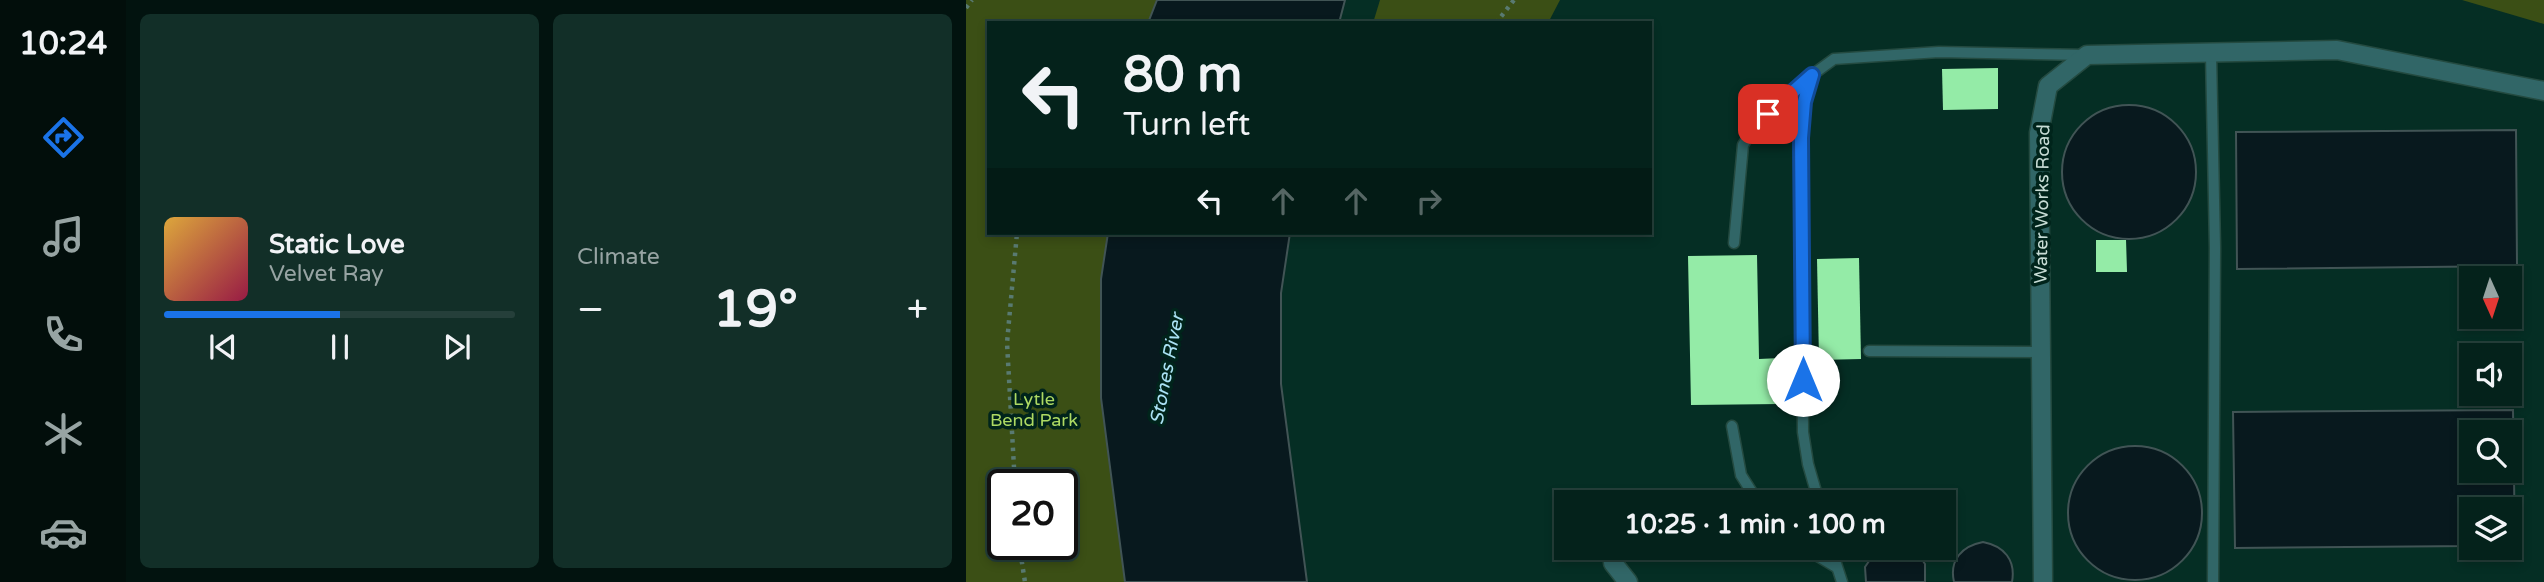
<!DOCTYPE html>
<html lang="en">
<head>
<meta charset="utf-8">
<style>
	:root { --surface:#04221b; --page:#122f28; --text:#f1f3f6; --muted:#97a4a3; --line:#253f3a; --accent:#1a73e8 }
	body { margin:0; font-family:"Varela Round",sans-serif; background:var(--page); color:var(--text); height:100vh; display:flex; flex-direction:column; font-size:26px; white-space:nowrap }
	* { box-sizing:border-box; margin:0 }
	p { font-size:23px; color:var(--muted) }
	.icon { flex:none; width:38px; height:38px; fill:none; stroke:currentColor; stroke-width:2; stroke-linecap:round; stroke-linejoin:round }
	.map { position:relative; flex:1; overflow:hidden }
	.sheet { display:flex; flex-direction:column; gap:14px; padding:14px; background:#02130f; width:840px }
	.sheet>* { flex:none }
	.banner { position:absolute; left:21px; top:21px; width:665px; height:214px; border-radius:0px; box-shadow:0 4px 10px #0003,0 0 0 2px var(--line); background:#04221b; color:var(--text); overflow:hidden }
	.needle { width:46px; rotate:177deg }
	.fabs { position:absolute; left:1493px; top:266px; display:grid; gap:14px }
	.fabs a { display:grid; place-items:center; width:63px; height:63px; border-radius:0px; background:var(--surface); box-shadow:0 4px 10px #0003,0 0 0 2px var(--line); font-size:35px }
	.speed { position:absolute; left:21px; top:469px; display:flex; gap:14px; font-size:35px; font-weight:700; text-align:center }
	.speed>* { display:grid; place-content:center; width:91px; height:91px; border-radius:50%; background:var(--surface); box-shadow:0 4px 10px #0003,0 0 0 2px var(--line); line-height:1 }
	.speed .limit { border:4px solid #111; border-radius:10px; background:#fff; color:#111 }
	.pin { position:absolute; display:grid; place-items:center; width:60px; height:60px; color:#fff; margin:-30px; border-radius:14px; box-shadow:0 4px 10px #0006 }
	.me { position:absolute; width:77px; margin:-38px; rotate:0deg; stroke-linejoin:round; filter:drop-shadow(0 0 5px #0008) }
	.turn { display:flex; align-items:center; gap:24px; height:147px; padding:0 21px; font-size:32px }
	.turn .icon { width:91px; height:91px; stroke-width:2.5 }
	.turn b { display:block; font-size:49px; line-height:60px }
	.lanes { display:flex; align-items:center; height:66px; padding:0 21px; background:#0003; justify-content:center; gap:35px; direction:ltr }
	.lanes .off { opacity:.35 }
	.big { font-size:52px; font-weight:700; line-height:1.1 }
	.sheet .card { flex:1; display:flex; flex-direction:column; justify-content:center; gap:10px; min-width:0; padding:0 24px; border-radius:10px; background:var(--page) }
	.song { display:flex; align-items:center; gap:21px }
	.cover { width:84px; height:84px; border-radius:10px; background:linear-gradient(135deg,hsl(40 70% 55%),hsl(340 70% 35%)) }
	.played { height:7px; border-radius:4px; background:linear-gradient(90deg,var(--accent) 50%,var(--line) 50%) }
	.keys { display:flex; justify-content:space-around; direction:ltr }
	.heat { display:flex; justify-content:space-between; align-items:center; font-size:38px; direction:ltr }
	.sheet .tiles { flex:1; display:grid; gap:14px; grid-template-columns:repeat(2,1fr) }
	.trip { position:absolute; left:588px; top:490px; width:402px; height:70px; border-radius:0px; background:var(--surface); box-shadow:0 4px 10px #0003,0 0 0 2px var(--line); font-weight:700; line-height:70px; text-align:center }
	main { display:flex; flex:1; min-height:0 }
	.tab-bar { display:flex; flex-direction:column; width:126px; justify-content:space-around; align-items:center; background:#020e0b; color:var(--muted) }
	.tab-bar .icon { width:49px; height:49px }
	.tab-bar .current { color:var(--accent) }
	.tab-bar b { font-size:32px; color:var(--text) }
	.map>svg:first-child { display:block }
	.green { fill:#3b4f15; fill-rule:evenodd }
	.water { fill:#08191e; stroke:#415455; stroke-width:2; fill-rule:evenodd }
	.building { fill:#94eba7 }
	.lines { fill:none; stroke-linecap:round; stroke-linejoin:round }
	.service-casing { stroke:#244a40; stroke-width:13 }
	.minor-casing { stroke:#244a40; stroke-width:21 }
	.path { stroke:#597a71; stroke-width:4.5; stroke-dasharray:3.5 5; stroke-linecap:butt }
	.service { stroke:#316667; stroke-width:10 }
	.minor { stroke:#316667; stroke-width:18 }
	.route-casing { stroke:#114b97; stroke-width:18 }
	.route { stroke:#1a73e8; stroke-width:12 }
	.labels { text-anchor:middle; stroke-width:7; stroke-linejoin:round; paint-order:stroke }
	.street-label { font-size:18px; fill:#c7dcd5; stroke:#00241b }
	.park-label { font-size:18px; fill:#adda63; stroke:#00241b }
	.water-label { font-size:19px; font-style:italic; fill:#aae2f4; stroke:#00241b }
</style>
</head>
<body>
<main>
<nav class="tab-bar">
<b>10:24</b>
<svg class="icon current" aria-label="directions" viewBox="0 0 24 24"><path d="M12 3l9 9-9 9-9-9zM9 14v-3h6M13 9l2 2-2 2"/></svg>
<svg class="icon" aria-label="music" viewBox="0 0 24 24"><path d="M9 18V5l10-2v13"/><circle cx="6" cy="18" r="3"/><circle cx="16" cy="16" r="3"/></svg>
<svg class="icon" aria-label="phone" viewBox="0 0 24 24"><path d="M5 4h4l2 5-3 2q2 4 5 5l2-3 5 2v4C11 20 4 13 5 4z"/></svg>
<svg class="icon" aria-label="climate" viewBox="0 0 24 24"><path d="M12 3v18M4 7l16 10M4 17L20 7"/></svg>
<svg class="icon" aria-label="car" viewBox="0 0 24 24"><path d="M5 17H2v-5l4-1 3-4h7l3 4 3 1v5h-3M9 17h6M6 11h13"/><circle cx="7" cy="17" r="2"/><circle cx="17" cy="17" r="2"/></svg>
</nav>
<section class="sheet">
<div class="tiles">
<div class="card">
<div class="song"><i class="cover"></i><div><b>Static Love</b><p>Velvet Ray</p></div></div>
<div class="played"></div>
<div class="keys"><svg class="icon" aria-label="previous" viewBox="0 0 24 24"><path d="M18 5L8 12l10 7zM5 5v14"/></svg><svg class="icon" aria-label="pause" viewBox="0 0 24 24"><path d="M8 5v14M16 5v14"/></svg><svg class="icon" aria-label="next" viewBox="0 0 24 24"><path d="M6 5l10 7-10 7zM19 5v14"/></svg></div>
</div>
<div class="card"><p>Climate</p>
<div class="heat"><a>−</a><b class="big">19°</b><a>+</a></div>
</div>
</div>
</section>
<div class="map">
<svg width="1578" height="582" viewBox="0 0 1578 582">
	<rect width="100%" height="100%" fill="#052e24"/>
	<!-- green -->
	<g class="green">
		<path d="M0 0H191L182 23H23V233H142L135 279 159 582H0ZM37 485H96V544H37Z"/>
		<polygon points="414,0 594,0 582,23 407,23"/>
		<polygon points="1496,0 1578,0 1578,24"/>
	</g>
	<!-- water -->
	<g class="water">
		<polygon points="191,0 379,0 373,23 182,23"/>
		<circle cx="1163" cy="172" r="67"/>
		<polygon points="1550,130 1551,266 1271,269 1270,132"/>
		<polygon points="142,233 324,233 315,293 315,384 341,582 159,582 135,398 135,279"/>
		<path d="M1547 410 1549 546H1544V509H1505V546L1269 548 1267 412ZM1544 432V471H1505V432Z"/>
		<circle cx="1169" cy="513" r="67"/>
		<path d="M1017 542C1038 546 1050 560 1046 582H988C983 560 996 546 1017 542Z"/>
		<polygon points="912,548 948,548 959,564 959,582 900,582 899,567"/>
	</g>
	<!-- building -->
	<g class="building">
		<polygon points="1032,68 1032,109 977,110 976,69"/>
		<polygon points="1130,240 1160,240 1161,272 1130,272"/>
		<polygon points="791,255 793,359 814,358 815,404 725,405 722,256"/>
		<polygon points="893,258 895,359 853,360 851,259"/>
	</g>
	<g class="lines">
		<defs>
			<g id="service">
				<polyline points="1245,54 1249,248 1247,582"/>
				<polyline points="768,243 777,145 789,126 846,75"/>
				<polyline points="903,351 1075,352"/>
				<polyline points="766,426 775,475 792,502"/>
				<polyline points="853,502 842,464 837,432 835,138 838,102 846,75 868,59 973,52 1120,55"/>
				<polyline points="838,548 870,567"/>
				<polyline points="865,548 876,582"/>
			</g>
			<g id="minor">
				<polyline points="647,563 662,582"/>
				<polyline points="1077,582 1073,133 1082,86 1121,55 1371,50 1578,91"/>
			</g>
		</defs>
		<!-- service casing -->
		<use href="#service" class="service-casing"/>
		<!-- minor casing -->
		<use href="#minor" class="minor-casing"/>
		<!-- path -->
		<g class="path">
			<polyline points="0,8 6,0"/>
			<polyline points="530,23 548,0"/>
			<polyline points="49,485 41,343 51,233"/>
			<polyline points="53,544 59,582"/>
		</g>
		<!-- service -->
		<use href="#service" class="service"/>
		<!-- minor -->
		<use href="#minor" class="minor"/>
	</g>
	<g class="lines">
		<defs>
			<polyline id="route" points="802,114 846,75 838,102 835,138 837,380"/>
		</defs>
		<!-- route casing -->
		<use href="#route" class="route-casing"/>
		<!-- route -->
		<use href="#route" class="route"/>
	</g>
	<g class="labels">
		<!-- street labels -->
		<g class="street-label">
			<text transform="translate(1076 204) rotate(-89)" y="6">Water Works Road</text>
		</g>
		<!-- park labels -->
		<g class="park-label">
			<text x="68" y="405">Lytle<tspan x="68" dy="21">Bend Park</tspan></text>
		</g>
		<!-- water labels -->
		<g class="water-label">
			<text transform="translate(200 369) rotate(-79)" y="7">Stones River</text>
		</g>
	</g>
</svg>
<div class="fabs">
<a><svg class="needle" viewBox="-14 -14 28 28"><path d="M0-13l5 13h-10z" fill="#e53935"/><path d="M0 13l5-13h-10z" fill="#97a4a3"/></svg></a>
<a><svg class="icon" aria-label="sound" viewBox="0 0 24 24"><path d="M4 9h4l5-4v14l-5-4H4zM17 9q2 3 0 6"/></svg></a>
<a><svg class="icon" aria-label="search" viewBox="0 0 24 24"><circle cx="10" cy="10" r="6"/><path d="M15 15l6 6"/></svg></a>
<a><svg class="icon" aria-label="layers" viewBox="0 0 24 24"><path d="M12 4l9 5-9 5-9-5zM3 14l9 5 9-5"/></svg></a>
</div>
<div class="speed"><div class="limit">20</div></div>
<div class="pin" style="left:802px;top:114px;background:#d93025"><svg class="icon" aria-label="arrive" viewBox="0 0 24 24"><path d="M6 21V4h12l-3 4 3 4H6"/></svg></div>
<svg class="me" style="left:837px;top:380px" viewBox="-20 -20 40 40"><circle r="19" fill="#fff"/><path d="M0-13L10 11 0 6-10 11z" fill="#1a73e8"/></svg>
<div class="trip">10:25 · 1 min · 100 m</div>
<div class="banner">
<div class="turn"><svg class="icon" aria-label="left" viewBox="0 0 24 24"><path d="M17 20v-9H6M10 6l-5 5 5 5"/></svg><div><b>80 m</b>Turn left</div></div>
<div class="lanes"><svg class="icon" aria-label="left" viewBox="0 0 24 24"><path d="M17 20v-9H6M10 6l-5 5 5 5"/></svg><svg class="icon off" aria-label="ahead" viewBox="0 0 24 24"><path d="M12 20V5M6 11l6-6 6 6"/></svg><svg class="icon off" aria-label="ahead" viewBox="0 0 24 24"><path d="M12 20V5M6 11l6-6 6 6"/></svg><svg class="icon off" aria-label="right" viewBox="0 0 24 24"><path d="M7 20v-9h11M14 6l5 5-5 5"/></svg></div>
</div>
</div>
</main>
</body>
</html>
